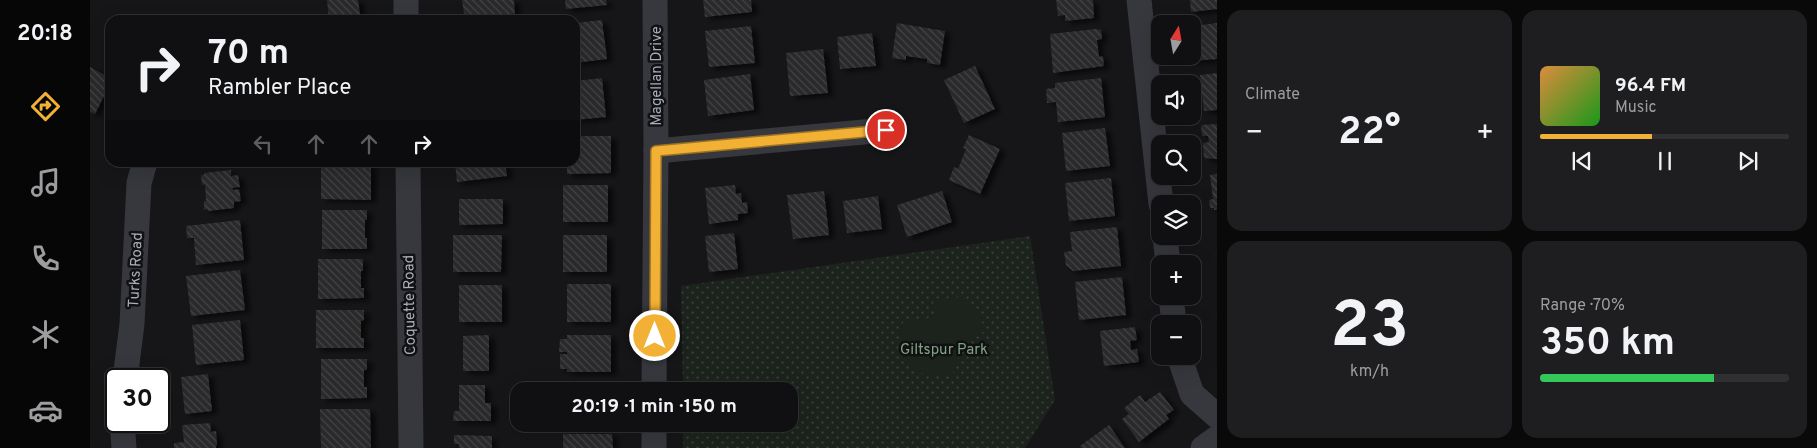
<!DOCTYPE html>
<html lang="en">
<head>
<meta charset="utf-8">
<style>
	:root { --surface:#101012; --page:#1e1e20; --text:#f1f3f6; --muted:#9c9d9f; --line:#303032; --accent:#f2b134 }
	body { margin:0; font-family:Overpass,sans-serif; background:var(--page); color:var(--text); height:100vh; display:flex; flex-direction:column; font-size:19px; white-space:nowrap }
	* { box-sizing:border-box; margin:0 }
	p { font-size:16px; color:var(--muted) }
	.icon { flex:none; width:28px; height:28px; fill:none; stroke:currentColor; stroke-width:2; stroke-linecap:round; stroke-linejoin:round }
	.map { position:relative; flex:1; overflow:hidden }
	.sheet { display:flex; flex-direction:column; gap:10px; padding:10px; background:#09090a; width:600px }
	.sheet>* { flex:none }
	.top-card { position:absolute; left:15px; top:15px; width:475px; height:152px; border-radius:15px; box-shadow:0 5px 20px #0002,0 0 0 1px var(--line); background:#101012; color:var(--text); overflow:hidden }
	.needle { width:32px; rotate:11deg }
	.controls { position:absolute; left:1061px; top:15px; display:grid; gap:10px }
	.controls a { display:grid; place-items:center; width:50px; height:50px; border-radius:10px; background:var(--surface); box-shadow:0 5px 20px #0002,0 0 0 1px var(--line); font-size:25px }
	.speed { position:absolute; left:15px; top:368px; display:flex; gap:10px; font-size:25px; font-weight:700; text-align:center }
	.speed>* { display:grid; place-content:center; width:65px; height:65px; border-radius:50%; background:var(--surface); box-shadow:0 5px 20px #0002,0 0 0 1px var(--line); line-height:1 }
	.speed .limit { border:2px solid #111; border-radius:8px; background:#fff; color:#111 }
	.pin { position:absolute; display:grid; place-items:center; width:42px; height:42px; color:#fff; margin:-21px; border:2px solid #fff; border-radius:50%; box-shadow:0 1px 5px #0007 }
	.me { position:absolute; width:55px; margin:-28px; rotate:0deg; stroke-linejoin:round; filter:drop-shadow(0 0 4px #0008) }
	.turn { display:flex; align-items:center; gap:18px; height:105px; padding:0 20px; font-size:22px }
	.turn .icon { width:65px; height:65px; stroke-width:2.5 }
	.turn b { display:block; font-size:35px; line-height:42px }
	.lanes { display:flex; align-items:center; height:48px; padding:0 20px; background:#0003; justify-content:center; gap:25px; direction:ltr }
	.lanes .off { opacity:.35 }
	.big { font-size:38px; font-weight:700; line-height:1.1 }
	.sheet .card { flex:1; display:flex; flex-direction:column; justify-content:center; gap:8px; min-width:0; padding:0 18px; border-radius:15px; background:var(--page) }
	.sheet .dial { align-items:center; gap:0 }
	.dial b { font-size:65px; line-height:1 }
	.song { display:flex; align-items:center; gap:15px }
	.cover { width:60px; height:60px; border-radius:8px; background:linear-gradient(135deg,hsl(30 70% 55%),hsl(120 70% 35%)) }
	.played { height:5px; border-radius:2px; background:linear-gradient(90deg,var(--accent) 45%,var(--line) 45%) }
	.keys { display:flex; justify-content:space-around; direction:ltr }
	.heat { display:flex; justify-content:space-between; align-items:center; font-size:28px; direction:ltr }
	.charge { height:8px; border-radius:4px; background:linear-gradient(90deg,#34c759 70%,var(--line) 0) }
	.sheet .tiles { flex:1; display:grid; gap:10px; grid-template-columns:repeat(2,1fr) }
	.trip { position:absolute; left:420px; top:382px; width:288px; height:50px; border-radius:15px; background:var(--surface); box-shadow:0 5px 20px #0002,0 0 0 1px var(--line); font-weight:700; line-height:50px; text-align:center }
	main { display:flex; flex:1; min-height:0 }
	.menu { display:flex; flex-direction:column; width:90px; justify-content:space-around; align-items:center; background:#060607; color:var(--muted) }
	.menu .icon { width:35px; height:35px }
	.menu .on { color:var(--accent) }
	.menu b { font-size:22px; color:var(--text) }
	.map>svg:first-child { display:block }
	.park { fill:url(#park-dots) }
	.garden { fill:#1c231d }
	.building { fill:url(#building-back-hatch); filter:url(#shadow) }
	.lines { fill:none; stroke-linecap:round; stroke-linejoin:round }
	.minor { stroke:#37383d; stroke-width:25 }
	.route-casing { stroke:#9d7322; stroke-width:12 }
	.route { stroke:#f2b134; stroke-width:9 }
	.labels { text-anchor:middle; stroke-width:5; stroke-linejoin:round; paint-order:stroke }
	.street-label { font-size:15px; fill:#a8adb8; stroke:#111113 }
	.park-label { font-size:15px; fill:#7fa381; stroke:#111113 }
</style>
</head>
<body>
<main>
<nav class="menu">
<b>20:18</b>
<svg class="icon on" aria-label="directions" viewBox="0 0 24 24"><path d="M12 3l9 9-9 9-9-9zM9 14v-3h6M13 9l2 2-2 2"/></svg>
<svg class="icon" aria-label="music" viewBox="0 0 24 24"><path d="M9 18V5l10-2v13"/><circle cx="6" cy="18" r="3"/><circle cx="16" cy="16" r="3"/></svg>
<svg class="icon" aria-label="phone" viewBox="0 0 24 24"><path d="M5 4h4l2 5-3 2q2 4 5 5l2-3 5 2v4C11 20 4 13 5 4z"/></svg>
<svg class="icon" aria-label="climate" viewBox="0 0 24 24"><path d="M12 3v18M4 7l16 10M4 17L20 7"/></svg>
<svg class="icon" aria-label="car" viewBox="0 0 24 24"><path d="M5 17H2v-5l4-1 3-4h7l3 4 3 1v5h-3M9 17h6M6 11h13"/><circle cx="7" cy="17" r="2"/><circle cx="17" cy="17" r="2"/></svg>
</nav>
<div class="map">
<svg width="1127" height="448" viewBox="0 0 1127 448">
	<defs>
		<pattern id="park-dots" width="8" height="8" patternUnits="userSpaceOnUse" patternTransform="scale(1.25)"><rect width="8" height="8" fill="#1c231d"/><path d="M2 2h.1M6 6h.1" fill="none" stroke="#3a403c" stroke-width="1.8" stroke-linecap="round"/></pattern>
		<pattern id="building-back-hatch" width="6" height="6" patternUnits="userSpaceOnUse" patternTransform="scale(1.25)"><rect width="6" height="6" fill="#29292c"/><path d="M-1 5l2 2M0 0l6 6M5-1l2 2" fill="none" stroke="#454548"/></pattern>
		<filter id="shadow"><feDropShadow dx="5.5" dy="3" stdDeviation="2.5" flood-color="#0009"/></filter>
	</defs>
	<rect width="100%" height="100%" fill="#161618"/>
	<!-- park -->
	<polygon class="park" points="940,236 965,400 935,448 593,448 593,424 699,424 699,391 593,391 591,286"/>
	<!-- garden -->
	<polygon class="garden" points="872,297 891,312 893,332 872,347 862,376 842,376 820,369 809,338 813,322 844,317 843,299"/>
	<!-- building -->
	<g class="building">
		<polygon points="237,0 268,0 271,20 239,20"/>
		<polygon points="372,0 424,0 425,16 375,20"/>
		<polygon points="475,0 516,0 517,5 476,9"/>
		<polygon points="613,0 661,0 662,12 615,17"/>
		<polygon points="966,0 1003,0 1004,18 975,21 975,15 968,16"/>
		<polygon points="1100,0 1127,0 1127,9 1101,12"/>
		<polygon points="512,20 517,59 485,63 485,23"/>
		<polygon points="807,23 855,31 850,65 837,63 837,59 816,56 816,60 802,58"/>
		<polygon points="1127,23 1127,59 1101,61 1102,44 1105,44 1103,26"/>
		<polygon points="661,26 665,63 619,67 615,31"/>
		<polygon points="1006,29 1011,30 1012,39 1007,40 1009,57 1013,56 1014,66 963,73 960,34"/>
		<polygon points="782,33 786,66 750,69 747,37"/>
		<polygon points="733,49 738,93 700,96 696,53"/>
		<polygon points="885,66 905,109 874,123 854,80"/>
		<polygon points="0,67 20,78 20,84 5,114 0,112"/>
		<polygon points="1127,73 1127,110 1114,111 1110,75"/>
		<polygon points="660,74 664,110 618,116 614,80"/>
		<polygon points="512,78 516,117 485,120 485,81"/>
		<polygon points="1011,78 1015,117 968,122 966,102 957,103 956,89 965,88 965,83"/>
		<polygon points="1127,124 1127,159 1114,158 1113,143 1119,142 1118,136 1112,136 1111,125"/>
		<polygon points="1015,128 1020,166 976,171 972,133"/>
		<polygon points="879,135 910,149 890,194 859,180 864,167 868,169 876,149 873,148"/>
		<polygon points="485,136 521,136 521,173 477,174 477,162 485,162"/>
		<polygon points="231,162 281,162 281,200 231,199"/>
		<polygon points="365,162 415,162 417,176 367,182"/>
		<polygon points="141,170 141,176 148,175 150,187 142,188 143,190 149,189 151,201 144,202 144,208 118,211 117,209 114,210 114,201 116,201 115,184 112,185 111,175 114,175 114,173"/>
		<polygon points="1127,174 1127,210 1124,210 1124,208 1120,208 1119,200 1123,199 1120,175"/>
		<polygon points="1021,178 1025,216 979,221 975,183"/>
		<rect x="473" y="185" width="45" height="37"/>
		<polygon points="645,185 646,194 651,193 652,203 657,202 658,213 648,214 648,220 619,224 615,188"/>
		<polygon points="734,191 739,235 703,239 697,195"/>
		<polygon points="852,191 862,222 817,237 807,205"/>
		<polygon points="788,196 792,229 757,233 753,201"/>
		<polygon points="369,199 413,199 413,224 369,225"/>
		<polygon points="232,210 277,210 277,220 275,220 275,238 277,238 277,249 232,249"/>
		<polygon points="150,220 154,260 106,265 104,238 97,238 96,226"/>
		<polygon points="1027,227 1031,266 983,271 976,265 974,252 982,251 980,232"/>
		<polygon points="644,233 648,269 619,272 615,236"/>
		<polygon points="363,235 412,235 411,272 363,272"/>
		<rect x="473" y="235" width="44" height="37"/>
		<polygon points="228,259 273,259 273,271 271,271 271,288 274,288 274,298 228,299"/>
		<polygon points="150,270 155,310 101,316 96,276"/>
		<polygon points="1032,277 1036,315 989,320 985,282"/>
		<rect x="477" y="284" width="44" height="38"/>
		<rect x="369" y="285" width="43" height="37"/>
		<polygon points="226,310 274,310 274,320 271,321 271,338 274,338 274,348 226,348"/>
		<polygon points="150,320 154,360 106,365 102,325"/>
		<polygon points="1045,327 1047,340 1040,341 1041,350 1047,349 1049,362 1014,366 1010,331"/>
		<polygon points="399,335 399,371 373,371 373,336"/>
		<polygon points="477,335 521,335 521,372 477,372 477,369 470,369 470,354 477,354 477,352 469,352 470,339 477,339"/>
		<polygon points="231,359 277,359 277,370 274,370 274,387 277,387 277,398 231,399"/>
		<polygon points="118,374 122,411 95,414 91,377"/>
		<rect x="473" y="384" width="44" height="7"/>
		<polygon points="369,385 395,385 395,403 401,403 401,421 363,421 364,411 369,411"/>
		<polygon points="1070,392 1084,410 1076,415 1079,419 1049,442 1032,419 1039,414 1034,408 1050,395 1055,402"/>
		<polygon points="230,409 280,409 281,448 231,448"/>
		<polygon points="120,423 121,432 126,431 127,445 126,446 126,448 84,448 84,443 94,442 92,425"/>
		<polygon points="1019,425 1035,448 991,448 990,446"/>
		<polygon points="473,434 522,434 523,448 473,448"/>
		<polygon points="364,435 402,436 402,448 369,448 369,444 364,444"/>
	</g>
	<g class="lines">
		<!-- minor -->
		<g class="minor">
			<polyline points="316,0 316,20"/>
			<polyline points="1049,0 1071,204"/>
			<polyline points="566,151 796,130"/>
			<polyline points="318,162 321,448"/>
			<polyline points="1075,236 1078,264"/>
			<polyline points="1081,296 1084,324"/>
			<polyline points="1089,356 1102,394 1127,416"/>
			<polyline points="35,379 42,324 49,183 55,162"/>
			<polyline points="564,391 566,151 565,0"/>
			<polyline points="32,421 34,448"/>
			<polyline points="564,448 564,424"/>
			<polyline points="1113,448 1127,438"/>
		</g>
	</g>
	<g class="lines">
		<defs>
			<polyline id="route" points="565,336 566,151 796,130"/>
		</defs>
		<!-- route casing -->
		<use href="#route" class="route-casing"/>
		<!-- route -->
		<use href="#route" class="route"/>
	</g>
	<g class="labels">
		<!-- street labels -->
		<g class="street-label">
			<text transform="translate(566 76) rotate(-90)" y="5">Magellan Drive</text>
			<text transform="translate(45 270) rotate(-87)" y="5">Turks Road</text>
			<text transform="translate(319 305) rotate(-91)" y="5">Coquette Road</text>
		</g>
		<!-- park labels -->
		<g class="park-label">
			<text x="854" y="354">Giltspur Park</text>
		</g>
	</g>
</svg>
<div class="controls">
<a><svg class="needle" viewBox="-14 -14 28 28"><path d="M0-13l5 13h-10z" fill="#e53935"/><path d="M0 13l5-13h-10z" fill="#9c9d9f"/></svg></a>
<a><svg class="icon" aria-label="sound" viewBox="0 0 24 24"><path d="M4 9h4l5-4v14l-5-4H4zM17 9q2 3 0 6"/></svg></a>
<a><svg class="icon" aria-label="search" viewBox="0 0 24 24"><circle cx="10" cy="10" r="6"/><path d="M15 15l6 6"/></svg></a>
<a><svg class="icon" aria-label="layers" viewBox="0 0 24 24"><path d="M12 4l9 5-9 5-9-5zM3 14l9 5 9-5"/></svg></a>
<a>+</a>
<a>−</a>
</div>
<div class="speed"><div class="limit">30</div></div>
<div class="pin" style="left:796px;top:130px;background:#d93025"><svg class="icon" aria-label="arrive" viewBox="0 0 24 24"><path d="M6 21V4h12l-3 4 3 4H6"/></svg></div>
<svg class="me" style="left:565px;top:336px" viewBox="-20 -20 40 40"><circle r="17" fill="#f2b134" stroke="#fff" stroke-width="3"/><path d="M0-11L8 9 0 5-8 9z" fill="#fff"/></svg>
<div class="trip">20:19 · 1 min · 150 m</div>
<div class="top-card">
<div class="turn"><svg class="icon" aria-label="right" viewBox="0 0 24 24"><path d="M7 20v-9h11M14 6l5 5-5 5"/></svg><div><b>70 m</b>Rambler Place</div></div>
<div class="lanes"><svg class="icon off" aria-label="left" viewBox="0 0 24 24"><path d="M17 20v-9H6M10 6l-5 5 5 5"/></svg><svg class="icon off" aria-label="ahead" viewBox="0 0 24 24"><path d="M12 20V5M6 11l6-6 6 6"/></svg><svg class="icon off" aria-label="ahead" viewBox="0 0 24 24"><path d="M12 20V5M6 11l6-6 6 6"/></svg><svg class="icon" aria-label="right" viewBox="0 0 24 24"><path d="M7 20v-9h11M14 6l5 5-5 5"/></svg></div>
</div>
</div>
<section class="sheet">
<div class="tiles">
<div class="card"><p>Climate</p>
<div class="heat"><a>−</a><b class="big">22°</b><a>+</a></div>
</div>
<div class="card">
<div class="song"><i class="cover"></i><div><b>96.4 FM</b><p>Music</p></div></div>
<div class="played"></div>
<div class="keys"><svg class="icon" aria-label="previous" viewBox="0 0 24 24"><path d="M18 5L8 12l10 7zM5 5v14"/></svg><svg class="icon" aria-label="pause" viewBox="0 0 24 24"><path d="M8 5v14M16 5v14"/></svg><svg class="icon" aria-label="next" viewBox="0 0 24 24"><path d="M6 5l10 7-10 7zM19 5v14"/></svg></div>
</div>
<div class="card dial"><b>23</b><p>km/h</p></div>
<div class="card"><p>Range · 70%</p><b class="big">350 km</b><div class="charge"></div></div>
</div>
</section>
</main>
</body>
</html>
